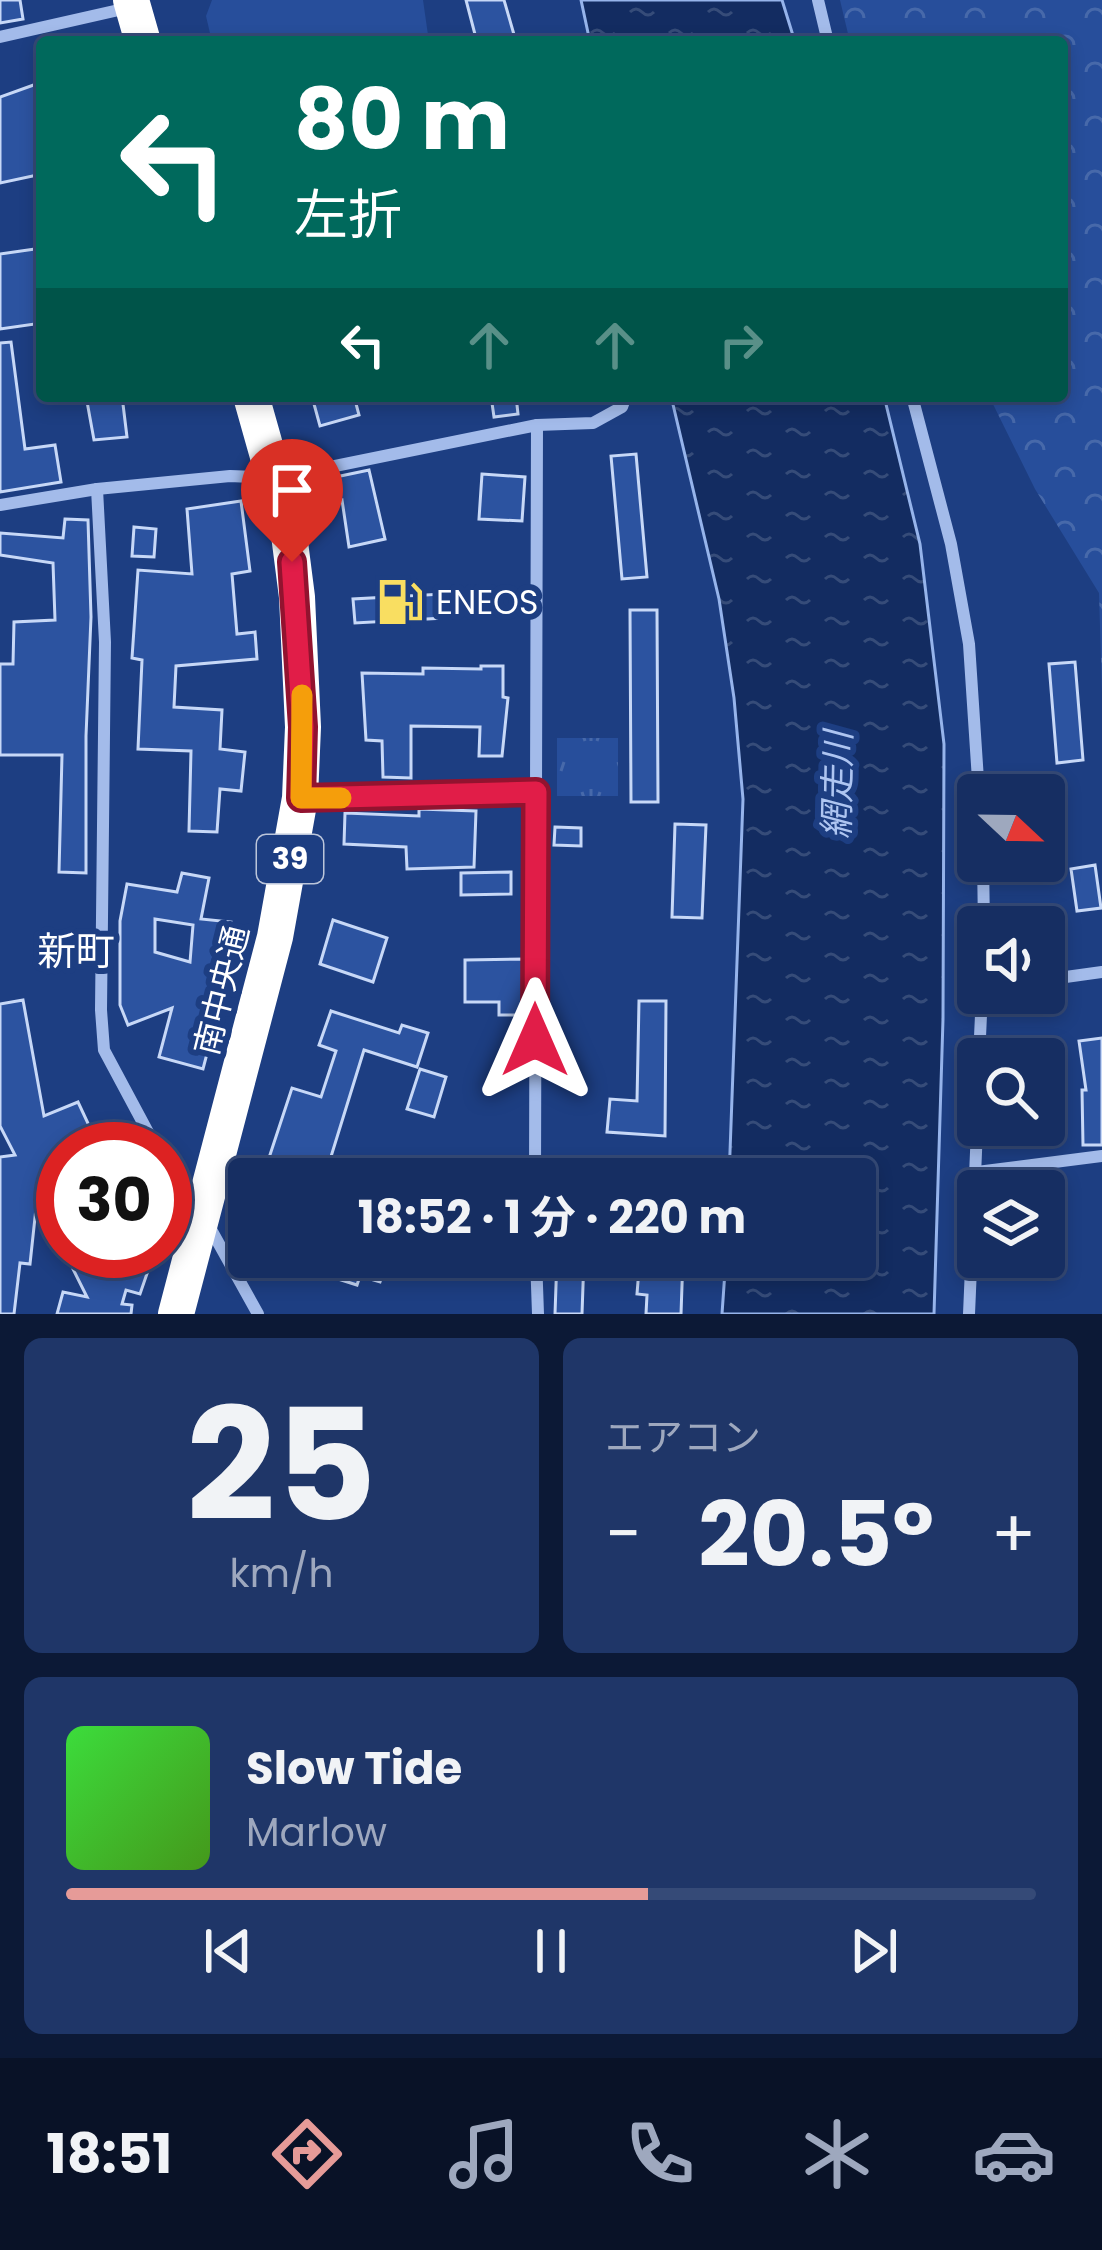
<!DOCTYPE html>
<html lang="ja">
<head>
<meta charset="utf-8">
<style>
	:root { --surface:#162e62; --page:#1f3668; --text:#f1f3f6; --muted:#9ea8be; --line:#354a77; --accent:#e69b98 }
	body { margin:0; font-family:Poppins,"Noto Sans JP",sans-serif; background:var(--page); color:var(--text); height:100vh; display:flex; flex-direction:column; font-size:45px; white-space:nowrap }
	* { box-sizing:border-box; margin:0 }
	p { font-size:39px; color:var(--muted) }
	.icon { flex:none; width:66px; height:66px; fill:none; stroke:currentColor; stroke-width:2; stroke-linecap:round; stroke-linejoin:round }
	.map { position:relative; height:1314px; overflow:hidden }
	.sheet { display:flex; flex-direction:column; gap:24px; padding:24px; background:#0c1936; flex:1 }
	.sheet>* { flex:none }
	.hud { position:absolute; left:36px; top:36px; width:1032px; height:366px; border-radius:12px; box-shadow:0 6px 18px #0003,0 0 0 3px var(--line); background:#00695c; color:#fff; overflow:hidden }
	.needle { width:78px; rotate:112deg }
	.buttons { position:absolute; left:957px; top:774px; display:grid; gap:24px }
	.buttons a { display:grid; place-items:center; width:108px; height:108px; border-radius:12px; background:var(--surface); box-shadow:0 6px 18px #0003,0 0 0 3px var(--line); font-size:60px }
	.speed { position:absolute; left:36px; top:1122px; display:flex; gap:24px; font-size:60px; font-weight:700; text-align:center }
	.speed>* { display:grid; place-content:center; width:156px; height:156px; border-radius:50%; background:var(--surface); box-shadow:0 6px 18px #0003,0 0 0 3px var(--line); line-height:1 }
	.speed .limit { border:18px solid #d22; background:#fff; color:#111 }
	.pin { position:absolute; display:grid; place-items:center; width:102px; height:102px; color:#fff; margin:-123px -51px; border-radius:50% 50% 50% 0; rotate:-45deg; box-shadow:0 0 12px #0007 }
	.pin .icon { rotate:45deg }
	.me { position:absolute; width:132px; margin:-66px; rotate:0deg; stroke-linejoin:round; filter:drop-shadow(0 0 9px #0008) }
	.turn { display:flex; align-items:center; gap:42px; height:252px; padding:0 60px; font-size:54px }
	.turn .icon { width:156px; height:156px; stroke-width:2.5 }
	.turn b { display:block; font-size:84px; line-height:102px }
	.lanes { display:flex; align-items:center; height:114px; padding:0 60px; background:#0003; justify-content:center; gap:60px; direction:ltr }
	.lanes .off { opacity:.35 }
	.big { font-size:90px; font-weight:700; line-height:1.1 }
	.sheet .tile { flex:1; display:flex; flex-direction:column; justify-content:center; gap:18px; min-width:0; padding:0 42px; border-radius:18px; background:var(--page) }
	.sheet .dial { align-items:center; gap:0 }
	.dial b { font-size:156px; line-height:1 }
	.song { display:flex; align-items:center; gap:36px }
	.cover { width:144px; height:144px; border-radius:18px; background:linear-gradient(135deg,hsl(120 70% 55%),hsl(100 70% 35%)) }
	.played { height:12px; border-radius:6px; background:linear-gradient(90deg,var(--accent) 60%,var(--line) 60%) }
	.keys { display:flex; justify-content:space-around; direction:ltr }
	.heat { display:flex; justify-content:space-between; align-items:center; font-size:66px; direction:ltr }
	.sheet .tiles { flex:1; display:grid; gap:24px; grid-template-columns:1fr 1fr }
	.tile:last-child { grid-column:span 2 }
	.trip { position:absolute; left:228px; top:1158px; width:648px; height:120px; border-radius:12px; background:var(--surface); box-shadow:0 6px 18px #0003,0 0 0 3px var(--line); font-weight:700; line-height:120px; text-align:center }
	.dock { display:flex; height:192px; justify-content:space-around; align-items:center; background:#091227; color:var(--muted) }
	.dock .icon { width:84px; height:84px }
	.dock .current { color:var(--accent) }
	.dock b { font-size:54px; color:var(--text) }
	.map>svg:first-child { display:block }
	.forest { fill:url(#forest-crowns) }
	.park { fill:url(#park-tufts) }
	.pitch { fill:#274e9b }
	.water { fill:url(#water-ripples); stroke:#96b4eb; stroke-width:3 }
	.building { fill:#2c53a0; stroke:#c7d8f7; stroke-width:3; fill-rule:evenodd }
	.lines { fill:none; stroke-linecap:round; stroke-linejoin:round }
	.street { stroke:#a3bbea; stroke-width:12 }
	.highway { stroke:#fff; stroke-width:36 }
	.route-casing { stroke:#92132f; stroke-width:30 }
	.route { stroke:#e11d48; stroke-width:21 }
	.slow { stroke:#f59e0b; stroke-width:21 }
	.labels { text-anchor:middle; stroke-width:12; stroke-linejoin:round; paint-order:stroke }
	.shield { fill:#1d3e82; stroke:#bbc5da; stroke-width:3 }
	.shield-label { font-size:30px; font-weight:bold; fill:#fff }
	.poi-label { font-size:33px; fill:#fff; stroke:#1d3e82; text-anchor:start }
	.street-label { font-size:33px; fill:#fff; stroke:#1d3e82 }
	.water-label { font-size:36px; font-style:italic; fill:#aec5f1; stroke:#1d3e82 }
	.quarter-label { font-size:39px; fill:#fff; stroke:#1d3e82 }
</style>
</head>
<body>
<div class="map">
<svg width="1102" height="1314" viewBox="0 0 1102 1314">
	<defs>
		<pattern id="forest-crowns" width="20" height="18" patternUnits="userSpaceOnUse" patternTransform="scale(3)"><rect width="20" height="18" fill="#274e9b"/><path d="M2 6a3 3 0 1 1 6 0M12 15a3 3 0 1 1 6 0" fill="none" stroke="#4769aa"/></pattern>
		<pattern id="park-tufts" width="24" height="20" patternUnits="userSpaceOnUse" patternTransform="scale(3)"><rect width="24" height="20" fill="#274e9b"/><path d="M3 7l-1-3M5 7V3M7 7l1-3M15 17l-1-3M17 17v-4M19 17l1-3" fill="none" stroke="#4769aa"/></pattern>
		<pattern id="water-ripples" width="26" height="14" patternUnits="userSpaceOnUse" patternTransform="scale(3)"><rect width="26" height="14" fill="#132c61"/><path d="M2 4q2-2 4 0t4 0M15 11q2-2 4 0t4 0" fill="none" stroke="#364c79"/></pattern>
	</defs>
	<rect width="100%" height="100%" fill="#1d3e82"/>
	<!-- forest -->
	<polygon class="forest" points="840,0 1102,0 1102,693 1099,593 1035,489 989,396 1062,396 1062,42 850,42"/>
	<!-- park -->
	<rect class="park" x="557" y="738" width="61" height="58"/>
	<!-- pitch -->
	<polygon class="pitch" points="212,0 423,0 429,42 212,42 206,16"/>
	<!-- water -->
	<g class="water">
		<polygon points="581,0 782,0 795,42 590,42"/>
		<polygon points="671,396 884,396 920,544 944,744 943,1019 934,1314 722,1314 726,1257 855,1257 855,1179 729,1179 743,799 734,698 719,599"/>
	</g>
	<!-- building -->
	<g class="building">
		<polygon points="0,0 20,0 23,19 0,23"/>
		<polygon points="466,0 504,0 515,38 477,42"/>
		<polygon points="42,82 42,174 0,183 0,97"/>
		<polygon points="42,248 42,323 0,329 0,254"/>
		<polygon points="11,342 25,449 55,445 61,482 0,492 0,343"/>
		<polygon points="86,396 122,396 127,437 94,440"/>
		<polygon points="341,396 354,396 359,415 320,426 314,404"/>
		<polygon points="491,396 516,396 518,414 494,417"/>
		<polygon points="636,454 647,577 622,579 611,456"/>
		<polygon points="369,470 385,539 349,547 342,500 337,502 331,478"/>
		<polygon points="482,474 525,477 522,521 479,519"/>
		<polygon points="241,501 250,571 232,574 237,634 255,632 257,659 176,666 174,707 222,710 220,749 245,752 241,791 220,789 217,832 189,831 191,751 138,749 142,660 132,658 138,570 192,574 187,509"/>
		<polygon points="65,519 88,520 91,617 86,736 86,873 59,872 62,755 0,755 0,664 13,664 14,622 55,620 53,563 0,555 0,533 63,538"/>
		<polygon points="134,527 156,529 154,557 132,556"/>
		<polygon points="443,594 444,618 355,623 353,599"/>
		<polygon points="630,610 657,610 658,802 631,802"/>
		<polygon points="1075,662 1083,760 1057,763 1049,664"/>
		<polygon points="481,666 503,666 503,697 508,698 502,756 479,756 480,727 411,726 411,778 383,777 382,741 366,740 362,673 423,674 423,668 481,669"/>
		<polygon points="419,809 476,811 474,867 407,869 406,847 344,844 345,813 419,816"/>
		<polygon points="675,824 706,825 702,918 672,917"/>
		<polygon points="555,827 581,828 581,846 554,845"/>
		<polygon points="1095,865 1101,908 1077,911 1071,869"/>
		<polygon points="511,872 511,894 461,895 461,873"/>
		<path d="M182 873 209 878 201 919 231 922 226 970 216 1006 219 1008 203 1069 159 1057 172 1008 128 1025 120 1005V921L127 884 177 892ZM155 919 193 925 190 962 155 952Z"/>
		<polygon points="333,920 387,938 373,982 320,964"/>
		<polygon points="525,959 525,1015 499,1015 499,1002 465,1002 465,960"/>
		<polygon points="23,1000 44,1116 78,1102 100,1149 63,1149 63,1250 37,1199 30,1264 20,1263 14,1314 0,1314 0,1157 15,1155 0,1126 0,1004"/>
		<polygon points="639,1001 666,1001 665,1136 607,1132 610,1099 637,1101"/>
		<polygon points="331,1011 399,1033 402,1025 428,1033 417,1067 364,1050 329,1163 366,1175 365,1179 262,1179 292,1088 321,1097 336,1051 319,1045"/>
		<polygon points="1102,1038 1102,1145 1083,1145 1082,1090 1086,1090 1079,1041"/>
		<polygon points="420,1069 446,1077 434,1117 407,1109"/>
		<polygon points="64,1251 146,1251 151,1262 140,1294 126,1290 122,1304 132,1305 131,1314 57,1314 63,1292 87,1297"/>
		<polygon points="318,1257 388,1257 380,1282 360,1276 357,1285 313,1271"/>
		<polygon points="557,1257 584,1257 582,1314 555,1314"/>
		<polygon points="640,1257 683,1257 681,1314 646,1314 647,1295 637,1294"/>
	</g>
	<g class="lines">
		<!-- street -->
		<g class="street">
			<polyline points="818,0 828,42"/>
			<polyline points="0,37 132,7"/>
			<polyline points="912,396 951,544 969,644 979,795"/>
			<polyline points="97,489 105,642 101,1010 104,1050 157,1149"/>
			<polyline points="0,505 97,489 230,476 276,478 537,425 593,423 622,407 626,396"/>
			<polyline points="536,792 537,425"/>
			<polyline points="306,798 536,792 535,1179"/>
			<polyline points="983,861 984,927"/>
			<polyline points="1044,980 1102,972"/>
			<polyline points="979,1059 982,993"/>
			<polyline points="165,1160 195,1204"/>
			<polyline points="977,1172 1102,1156"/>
			<polyline points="209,1226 258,1314"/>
			<polyline points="536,1257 538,1314"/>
			<polyline points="969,1314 978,1106"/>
		</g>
		<!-- highway -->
		<g class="highway">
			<polyline points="131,0 143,42"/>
			<polyline points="176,1314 275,937 300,798 303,727 297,597 288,527 251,396"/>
		</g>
	</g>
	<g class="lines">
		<defs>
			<polyline id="route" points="292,562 303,727 301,798 536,792 535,1040"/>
		</defs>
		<!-- route casing -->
		<use href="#route" class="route-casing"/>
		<!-- route -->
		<use href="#route" class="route"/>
		<!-- slow -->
		<polyline class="slow" points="302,695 301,798 341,798"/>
	</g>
	<!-- icons -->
	<defs>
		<symbol id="fuel-bare" viewBox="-9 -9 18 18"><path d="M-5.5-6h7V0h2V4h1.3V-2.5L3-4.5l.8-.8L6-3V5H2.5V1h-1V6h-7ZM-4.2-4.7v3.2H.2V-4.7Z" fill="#f9de61" stroke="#1d3e82" stroke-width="2.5" paint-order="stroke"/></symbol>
	</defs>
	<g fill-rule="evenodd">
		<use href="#fuel-bare" x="367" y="569" width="66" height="66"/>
	</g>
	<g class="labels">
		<!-- shield labels -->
		<rect class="shield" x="257" y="835" width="66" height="48" rx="9"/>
		<g class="shield-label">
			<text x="290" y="869">39</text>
		</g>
		<!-- poi labels -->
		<g class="poi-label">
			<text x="436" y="614">ENEOS</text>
		</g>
		<!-- street labels -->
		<g class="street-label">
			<text transform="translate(221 990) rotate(-76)" y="12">南中央通</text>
		</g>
		<!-- water labels -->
		<g class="water-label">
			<text transform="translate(837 785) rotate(-89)" y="13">網走川</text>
		</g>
		<!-- quarter labels -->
		<g class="quarter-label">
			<text x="76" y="965">新町</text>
		</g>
	</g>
</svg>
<div class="buttons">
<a><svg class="needle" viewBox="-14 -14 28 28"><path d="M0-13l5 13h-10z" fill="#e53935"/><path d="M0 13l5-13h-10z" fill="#9ea8be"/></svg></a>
<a><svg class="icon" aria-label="sound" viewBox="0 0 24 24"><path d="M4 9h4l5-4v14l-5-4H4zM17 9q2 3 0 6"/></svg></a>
<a><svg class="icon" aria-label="search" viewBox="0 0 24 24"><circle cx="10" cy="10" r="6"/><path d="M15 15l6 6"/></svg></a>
<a><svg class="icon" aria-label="layers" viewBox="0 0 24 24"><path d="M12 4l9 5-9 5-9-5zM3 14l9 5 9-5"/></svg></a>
</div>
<div class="speed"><div class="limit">30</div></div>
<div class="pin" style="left:292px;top:562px;background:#d93025"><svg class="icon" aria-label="arrive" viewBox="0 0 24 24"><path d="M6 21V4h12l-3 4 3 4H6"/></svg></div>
<svg class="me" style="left:535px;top:1040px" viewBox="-20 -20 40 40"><path d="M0-17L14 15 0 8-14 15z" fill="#e11d48" stroke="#fff" stroke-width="4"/></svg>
<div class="trip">18:52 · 1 分 · 220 m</div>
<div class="hud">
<div class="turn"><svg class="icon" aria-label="left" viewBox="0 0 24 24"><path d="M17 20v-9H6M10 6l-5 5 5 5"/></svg><div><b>80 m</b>左折</div></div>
<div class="lanes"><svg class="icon" aria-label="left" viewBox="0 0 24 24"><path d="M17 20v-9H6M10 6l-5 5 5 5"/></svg><svg class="icon off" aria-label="ahead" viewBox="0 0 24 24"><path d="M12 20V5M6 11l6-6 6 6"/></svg><svg class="icon off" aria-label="ahead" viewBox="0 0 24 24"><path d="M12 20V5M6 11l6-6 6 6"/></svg><svg class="icon off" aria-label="right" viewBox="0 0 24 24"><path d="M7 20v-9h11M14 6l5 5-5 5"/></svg></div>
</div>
</div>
<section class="sheet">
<div class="tiles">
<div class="tile dial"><b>25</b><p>km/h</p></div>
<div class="tile"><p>エアコン</p>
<div class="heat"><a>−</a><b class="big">20.5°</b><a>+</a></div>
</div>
<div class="tile">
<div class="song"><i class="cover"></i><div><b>Slow Tide</b><p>Marlow</p></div></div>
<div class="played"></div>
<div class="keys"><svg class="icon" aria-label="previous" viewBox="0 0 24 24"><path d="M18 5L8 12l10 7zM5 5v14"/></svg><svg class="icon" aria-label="pause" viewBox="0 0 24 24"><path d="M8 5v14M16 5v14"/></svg><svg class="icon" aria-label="next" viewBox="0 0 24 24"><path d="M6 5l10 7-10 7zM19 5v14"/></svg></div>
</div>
</div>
</section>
<nav class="dock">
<b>18:51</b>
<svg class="icon current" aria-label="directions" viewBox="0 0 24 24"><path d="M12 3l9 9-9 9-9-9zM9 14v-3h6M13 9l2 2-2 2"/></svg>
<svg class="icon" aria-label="music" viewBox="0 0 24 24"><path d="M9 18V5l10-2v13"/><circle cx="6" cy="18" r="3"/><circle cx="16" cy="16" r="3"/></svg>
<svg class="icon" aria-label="phone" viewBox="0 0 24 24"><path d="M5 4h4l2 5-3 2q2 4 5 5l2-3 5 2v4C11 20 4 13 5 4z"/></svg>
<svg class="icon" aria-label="climate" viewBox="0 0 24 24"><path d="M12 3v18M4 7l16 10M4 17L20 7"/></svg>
<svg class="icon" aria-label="car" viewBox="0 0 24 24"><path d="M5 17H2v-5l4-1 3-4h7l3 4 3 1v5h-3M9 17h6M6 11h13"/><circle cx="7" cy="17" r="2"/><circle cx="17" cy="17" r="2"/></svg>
</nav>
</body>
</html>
